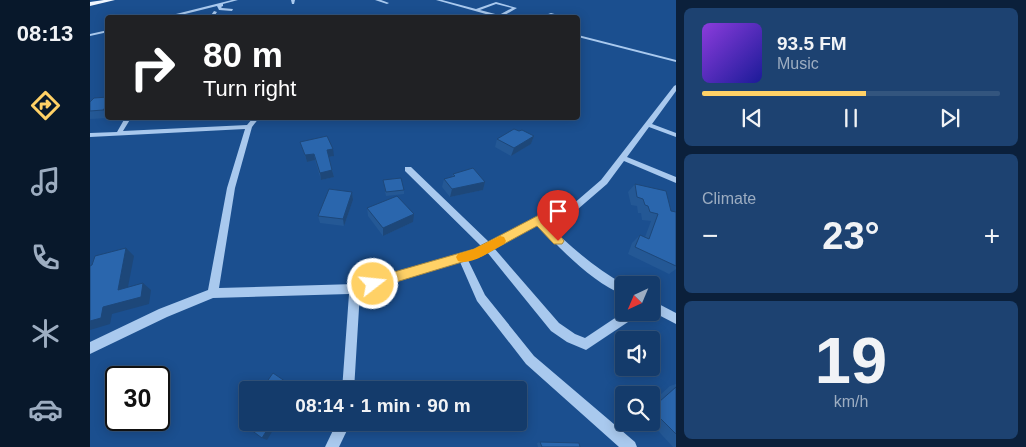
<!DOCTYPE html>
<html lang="en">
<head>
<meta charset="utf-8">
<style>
	:root { --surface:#143b6b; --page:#1d4271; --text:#f1f3f6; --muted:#9dadc1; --line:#33557e; --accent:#ffd166 }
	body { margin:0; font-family:Helvetica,sans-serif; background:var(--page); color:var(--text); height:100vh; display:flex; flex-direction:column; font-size:19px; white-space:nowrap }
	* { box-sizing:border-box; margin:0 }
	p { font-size:16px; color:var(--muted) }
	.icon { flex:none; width:28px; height:28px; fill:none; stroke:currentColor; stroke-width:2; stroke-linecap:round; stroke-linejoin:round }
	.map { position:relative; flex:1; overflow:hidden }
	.panel { display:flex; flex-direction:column; gap:8px; padding:8px; background:#0b203b; width:350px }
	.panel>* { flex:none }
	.hud { position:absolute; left:15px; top:15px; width:475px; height:105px; border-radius:5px; box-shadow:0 2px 12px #0003,0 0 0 1px var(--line); background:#202124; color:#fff; overflow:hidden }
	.needle { width:32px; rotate:224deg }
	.buttons { position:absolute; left:525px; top:276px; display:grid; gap:10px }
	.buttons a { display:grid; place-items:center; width:45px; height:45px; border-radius:5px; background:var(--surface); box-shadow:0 2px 12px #0003,0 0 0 1px var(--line); font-size:25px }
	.speed { position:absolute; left:15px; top:366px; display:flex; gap:10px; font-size:25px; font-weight:700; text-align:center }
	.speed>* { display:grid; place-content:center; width:65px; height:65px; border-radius:50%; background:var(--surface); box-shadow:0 2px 12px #0003,0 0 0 1px var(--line); line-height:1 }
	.speed .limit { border:2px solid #111; border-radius:8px; background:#fff; color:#111 }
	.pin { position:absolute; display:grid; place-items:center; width:42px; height:42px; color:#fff; margin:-51px -21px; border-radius:50% 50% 50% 0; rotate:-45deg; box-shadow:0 0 5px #0007 }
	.pin .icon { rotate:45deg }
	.me { position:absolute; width:55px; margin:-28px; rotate:74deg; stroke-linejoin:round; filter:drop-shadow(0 0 4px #0008) }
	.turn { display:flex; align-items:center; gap:18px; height:105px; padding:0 15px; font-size:22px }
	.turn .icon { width:65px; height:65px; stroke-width:2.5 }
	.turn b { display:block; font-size:35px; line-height:42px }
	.big { font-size:38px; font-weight:700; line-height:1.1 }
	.panel .card { flex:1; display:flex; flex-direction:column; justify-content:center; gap:8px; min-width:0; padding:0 18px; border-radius:8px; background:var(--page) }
	.panel .dial { align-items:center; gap:0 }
	.dial b { font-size:65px; line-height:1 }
	.song { display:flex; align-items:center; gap:15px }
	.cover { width:60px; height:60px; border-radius:8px; background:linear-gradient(135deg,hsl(270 70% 55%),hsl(240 70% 35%)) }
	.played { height:5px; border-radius:2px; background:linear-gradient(90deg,var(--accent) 55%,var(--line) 55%) }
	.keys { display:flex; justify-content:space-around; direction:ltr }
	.heat { display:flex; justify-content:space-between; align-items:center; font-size:28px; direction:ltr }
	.trip { position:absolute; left:149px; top:381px; width:288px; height:50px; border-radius:5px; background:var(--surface); box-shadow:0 2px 12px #0003,0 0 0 1px var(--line); font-weight:700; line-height:50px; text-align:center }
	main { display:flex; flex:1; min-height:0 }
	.tabs { display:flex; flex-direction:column; width:90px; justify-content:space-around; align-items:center; background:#08182b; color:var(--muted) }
	.tabs .icon { width:35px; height:35px }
	.tabs .active { color:var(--accent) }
	.tabs b { font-size:22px; color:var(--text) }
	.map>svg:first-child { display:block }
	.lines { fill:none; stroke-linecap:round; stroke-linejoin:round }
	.minor { fill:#a9c9ee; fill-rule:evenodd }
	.major { fill:#f0f6ff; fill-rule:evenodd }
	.wall { fill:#245895 }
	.shaded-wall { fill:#1d4779 }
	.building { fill:#2a66ad; stroke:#1d4779 }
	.route { fill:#ffd166; stroke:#a68842 }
	.slow { fill:#f59e0b }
</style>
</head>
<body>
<main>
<nav class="tabs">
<b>08:13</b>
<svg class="icon active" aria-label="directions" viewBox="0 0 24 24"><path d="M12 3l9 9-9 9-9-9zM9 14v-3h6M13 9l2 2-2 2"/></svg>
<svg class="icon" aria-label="music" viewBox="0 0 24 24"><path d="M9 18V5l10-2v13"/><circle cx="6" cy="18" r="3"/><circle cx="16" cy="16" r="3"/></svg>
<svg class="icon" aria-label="phone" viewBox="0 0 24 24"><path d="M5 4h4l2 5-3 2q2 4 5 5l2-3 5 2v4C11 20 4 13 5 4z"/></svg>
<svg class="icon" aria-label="climate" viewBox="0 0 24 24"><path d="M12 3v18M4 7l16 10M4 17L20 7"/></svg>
<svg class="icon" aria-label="car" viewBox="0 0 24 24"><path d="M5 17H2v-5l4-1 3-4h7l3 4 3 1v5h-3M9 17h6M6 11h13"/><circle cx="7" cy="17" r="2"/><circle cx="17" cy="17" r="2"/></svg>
</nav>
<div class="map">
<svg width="586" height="447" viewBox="0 0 586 447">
	<rect width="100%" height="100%" fill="#1b4f8f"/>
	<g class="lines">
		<!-- minor -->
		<g class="minor">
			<polygon points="142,0 148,0 133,4 133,6 131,7 132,8 143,9 142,11 129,10 127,6 79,18 70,18"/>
			<polygon points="201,0 205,0 204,4 202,4"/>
			<polygon points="285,0 291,0 299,3 297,4"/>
			<path d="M346 0H352L386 9 406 2 427 8 413 16 418 18H410ZM406 4 422 8 409 15 390 10Z"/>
			<polygon points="124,11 127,12 123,18 119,18"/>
			<path d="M461 13 475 17 476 18C470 18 464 15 460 16 455 16 452 18 447 18Z"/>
			<polygon points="18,30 18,32 0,36 0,34"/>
			<polygon points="488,35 586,60 586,62 488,37"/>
			<path d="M586 85V91L562 124 586 133V137L559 127 537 157 586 177V183L534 161 517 184 488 209 455 221C479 246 505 268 535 285L534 295C503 283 470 249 448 225L404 248 469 323 485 334 495 338 534 312H548L547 316 496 350 477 342 461 331 397 252 378 260 395 295 444 356 545 442 547 447H529L436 364 387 301 370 262 270 292 264 390H252L259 294 123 298 77 317 0 354V342L69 309 118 290 137 188 155 129 0 137V133L27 132 35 118H41L33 131 157 125 163 118H169L162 127 145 188 129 288 265 284 384 250 391 246 315 171V167H321L399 242 446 218 482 205 511 180 584 86Z"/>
			<polygon points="561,300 586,313 586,324 561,311"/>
			<polygon points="247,422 261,422 249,447 235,447"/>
		</g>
		<!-- major -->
		<polygon class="major" points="14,0 25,0 0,6 0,2"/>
	</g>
	<!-- wall -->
	<g class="wall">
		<polygon points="18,97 18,118 0,119 0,111"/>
		<polygon points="429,131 444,136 441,144 421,156 405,147 407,139"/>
		<polygon points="210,142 244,156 239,157 244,177 231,180 225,160 217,162"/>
		<polygon points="363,174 395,182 393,190 360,197 352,187 354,179 362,177"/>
		<polygon points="293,180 314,190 314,194 296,196"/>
		<polygon points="545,184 581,211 586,212 586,269 579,274 538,254 542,243 550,235 555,237 561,221 552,220 551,213 548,213 547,206 541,205 538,192"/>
		<polygon points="262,192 263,200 254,226 230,223 228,216"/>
		<polygon points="277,208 323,222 293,236 278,216"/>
		<polygon points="586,384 586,447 583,447 560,422 561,422 561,403 580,386"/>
		<polygon points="450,442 490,447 448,447 447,443"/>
	</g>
	<!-- shaded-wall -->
	<g class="shaded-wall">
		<polygon points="18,104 18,116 13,110"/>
		<polygon points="444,136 441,144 421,156 424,148"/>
		<polygon points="243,149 244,156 238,157 237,150"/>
		<polygon points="224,154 225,160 217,162 215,155"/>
		<polygon points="242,170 244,177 231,180 230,173"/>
		<polygon points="395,182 393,190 360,197 362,189"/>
		<polygon points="262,192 263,200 254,226 253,219"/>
		<polygon points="324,214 323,222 293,236 293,228"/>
		<polygon points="36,248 44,256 36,297 28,290"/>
		<polygon points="53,283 61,290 59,304 22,314 20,324 0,330 0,321 13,307"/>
		<polygon points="182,422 188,422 177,440 172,438"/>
	</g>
	<!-- building -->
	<g class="building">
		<polygon points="18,97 18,104 13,110 0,111 0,102 4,98"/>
		<polygon points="424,129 429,131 432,130 444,136 424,148 407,139"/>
		<polygon points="237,136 243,149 237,150 242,170 230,173 224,154 215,155 210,142"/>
		<polygon points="383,168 395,182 362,189 354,179 365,176 363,174"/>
		<polygon points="311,178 314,190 296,192 293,180"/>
		<polygon points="545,184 576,191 581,211 586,212 586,266 545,247 550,235 559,239 568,214 560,212 558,206 555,205 553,199 547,197"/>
		<polygon points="239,189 262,192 253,219 228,216"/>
		<polygon points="307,196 324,214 293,228 277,208"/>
		<polygon points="36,248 28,290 53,283 51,297 13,307 11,318 0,321 0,266 2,265 5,256"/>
		<polygon points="183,373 205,388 203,390 171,390"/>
		<polygon points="586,387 586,434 561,409"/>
		<polygon points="158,409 158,422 182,422 172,438 149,421"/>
		<polygon points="450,442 489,443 490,447 452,447"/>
	</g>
	<!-- route -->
	<polygon class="route" points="449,215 453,217 472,238 474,241 472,244 464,244 447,226 392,256 283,289 278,288 276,284 278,279 283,278 384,249"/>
	<!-- slow -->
	<path class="slow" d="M410 236 414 237 416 241 414 244C402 250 382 266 368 261L366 257 368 254 384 249Z"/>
</svg>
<div class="buttons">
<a><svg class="needle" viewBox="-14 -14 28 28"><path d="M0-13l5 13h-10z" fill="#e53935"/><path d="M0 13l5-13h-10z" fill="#9dadc1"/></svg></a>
<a><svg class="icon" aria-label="sound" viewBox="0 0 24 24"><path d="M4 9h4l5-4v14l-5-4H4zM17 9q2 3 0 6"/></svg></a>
<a><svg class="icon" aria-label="search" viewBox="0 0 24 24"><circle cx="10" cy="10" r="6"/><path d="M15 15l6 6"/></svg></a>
</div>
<div class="speed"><div class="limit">30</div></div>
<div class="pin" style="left:468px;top:241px;background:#d93025"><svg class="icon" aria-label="arrive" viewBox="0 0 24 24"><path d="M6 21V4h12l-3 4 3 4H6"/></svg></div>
<svg class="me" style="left:283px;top:284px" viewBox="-20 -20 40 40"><circle r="17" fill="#ffd166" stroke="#fff" stroke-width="3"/><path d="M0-11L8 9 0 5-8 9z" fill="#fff"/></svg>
<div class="trip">08:14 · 1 min · 90 m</div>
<div class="hud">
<div class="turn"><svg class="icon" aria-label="right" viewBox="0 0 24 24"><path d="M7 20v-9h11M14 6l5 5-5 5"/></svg><div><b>80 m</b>Turn right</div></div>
</div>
</div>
<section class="panel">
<div class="card">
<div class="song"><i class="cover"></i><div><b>93.5 FM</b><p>Music</p></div></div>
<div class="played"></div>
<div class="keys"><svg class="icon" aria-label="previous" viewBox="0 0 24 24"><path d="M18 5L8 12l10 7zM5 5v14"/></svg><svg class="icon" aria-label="pause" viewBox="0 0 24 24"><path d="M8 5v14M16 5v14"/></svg><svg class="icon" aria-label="next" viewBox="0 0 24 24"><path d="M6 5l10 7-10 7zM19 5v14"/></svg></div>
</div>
<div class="card"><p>Climate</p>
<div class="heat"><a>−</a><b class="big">23°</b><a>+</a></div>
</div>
<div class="card dial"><b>19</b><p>km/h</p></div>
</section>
</main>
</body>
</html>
